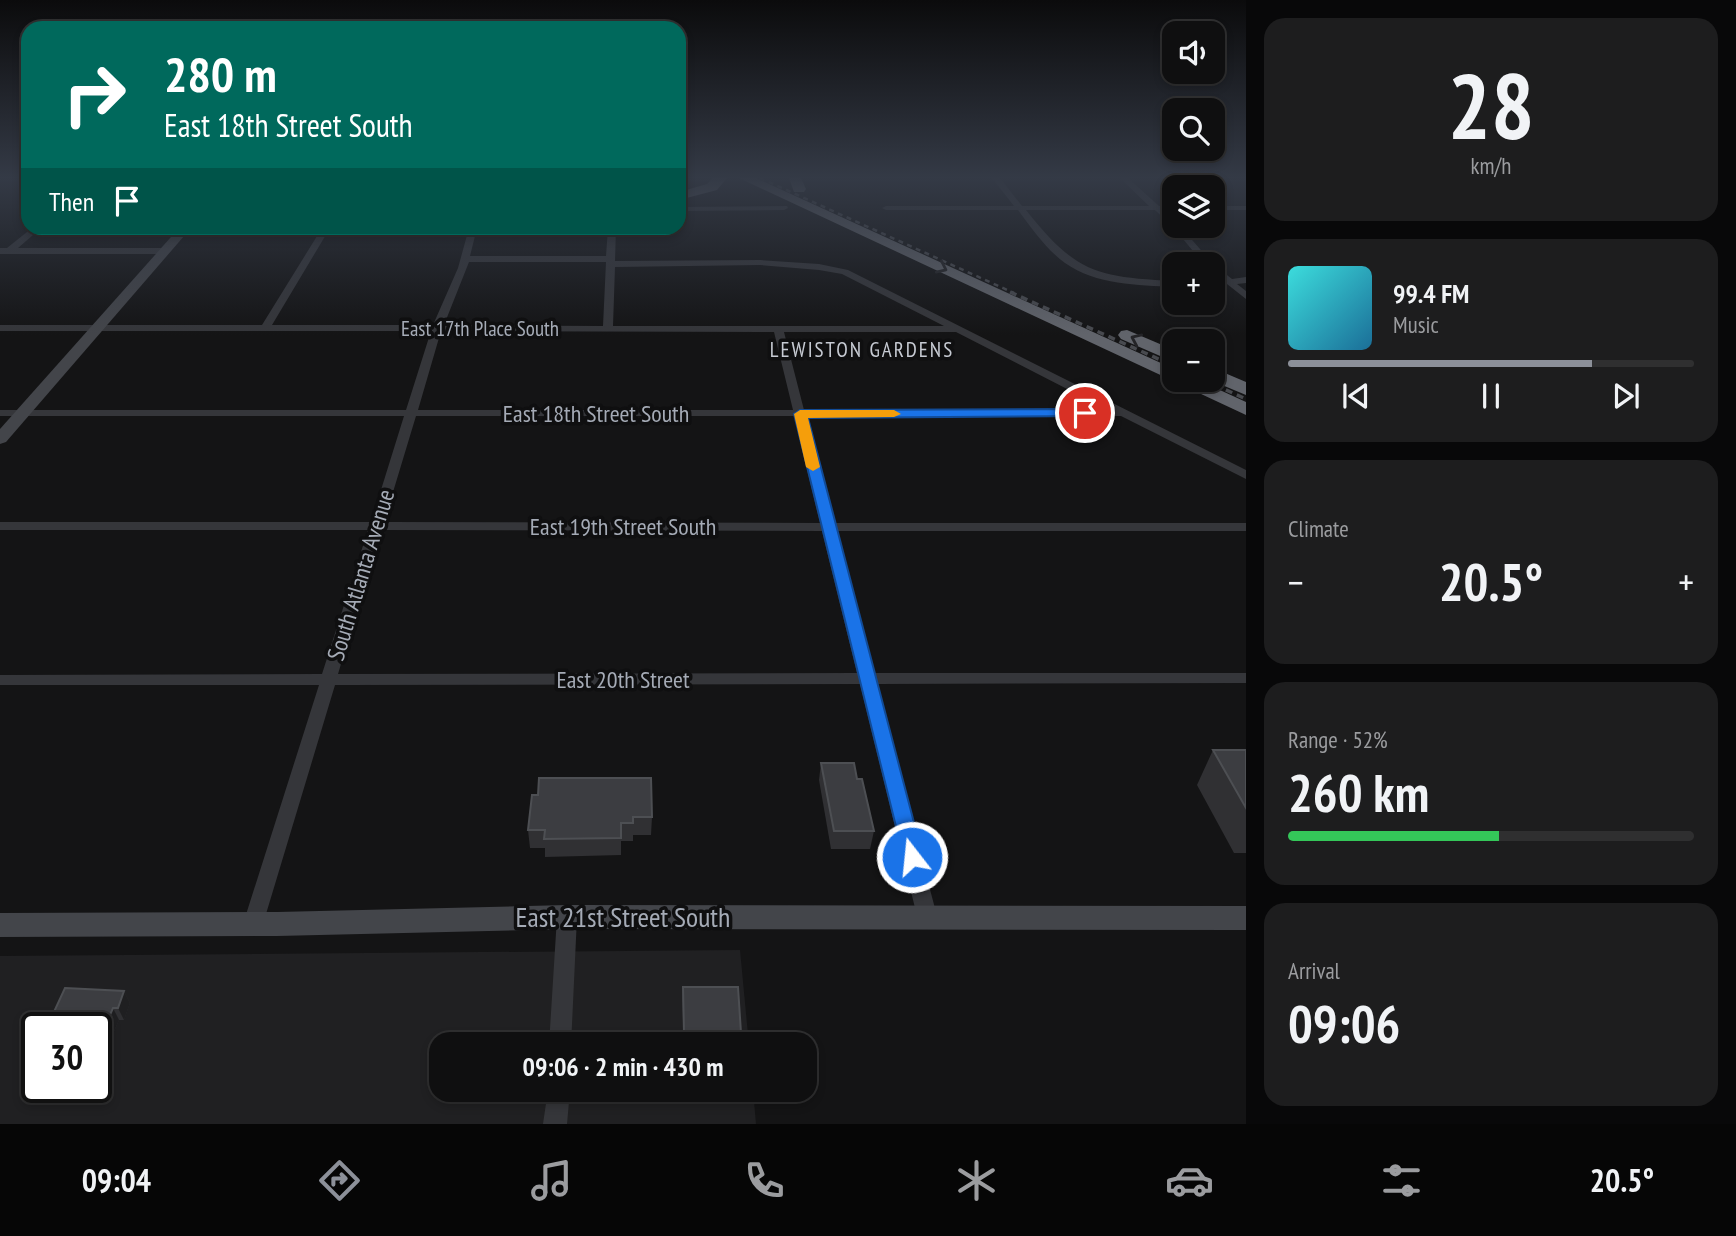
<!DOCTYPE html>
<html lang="en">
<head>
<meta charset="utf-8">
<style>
	:root { --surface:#0f0f10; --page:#1d1d1e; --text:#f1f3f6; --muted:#9b9c9f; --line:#2f2f30; --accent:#8c9099 }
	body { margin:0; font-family:"PT Sans Narrow",sans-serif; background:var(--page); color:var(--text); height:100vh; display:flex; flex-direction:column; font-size:26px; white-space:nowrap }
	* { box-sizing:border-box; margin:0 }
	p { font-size:23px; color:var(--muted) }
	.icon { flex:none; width:38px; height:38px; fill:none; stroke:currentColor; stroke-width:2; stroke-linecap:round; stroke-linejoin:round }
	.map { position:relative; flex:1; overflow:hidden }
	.side { display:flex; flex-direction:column; gap:18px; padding:18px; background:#080809; width:490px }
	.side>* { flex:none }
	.guide { position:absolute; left:21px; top:21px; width:665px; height:214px; border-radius:21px; box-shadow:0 4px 10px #0003,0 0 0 2px var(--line); background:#00695c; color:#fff; overflow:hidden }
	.buttons { position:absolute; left:1162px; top:21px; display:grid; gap:14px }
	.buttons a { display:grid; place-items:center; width:63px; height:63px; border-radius:14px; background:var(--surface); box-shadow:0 4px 10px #0003,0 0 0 2px var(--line); font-size:35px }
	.speed { position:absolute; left:21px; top:1012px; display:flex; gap:14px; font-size:35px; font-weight:700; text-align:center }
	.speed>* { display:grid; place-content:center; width:91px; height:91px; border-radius:50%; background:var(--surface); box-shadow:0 4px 10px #0003,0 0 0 2px var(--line); line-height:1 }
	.speed .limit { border:4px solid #111; border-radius:10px; background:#fff; color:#111 }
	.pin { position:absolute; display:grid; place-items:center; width:60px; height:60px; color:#fff; margin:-30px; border:4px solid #fff; border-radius:50%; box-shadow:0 2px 7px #0007 }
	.me { position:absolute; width:77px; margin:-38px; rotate:344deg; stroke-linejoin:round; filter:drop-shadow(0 0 5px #0008) }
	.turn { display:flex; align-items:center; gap:24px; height:147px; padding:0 28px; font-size:32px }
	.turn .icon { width:91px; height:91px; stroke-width:2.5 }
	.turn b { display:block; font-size:49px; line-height:60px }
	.then { display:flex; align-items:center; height:66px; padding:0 28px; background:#0003; gap:14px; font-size:26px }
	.big { font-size:52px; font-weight:700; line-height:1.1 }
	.side .card { flex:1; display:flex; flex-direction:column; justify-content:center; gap:10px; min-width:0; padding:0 24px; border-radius:21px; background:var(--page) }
	.side .dial { align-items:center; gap:0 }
	.dial b { font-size:91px; line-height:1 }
	.song { display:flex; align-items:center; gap:21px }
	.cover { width:84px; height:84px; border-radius:10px; background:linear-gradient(135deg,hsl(180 70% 55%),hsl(200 70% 35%)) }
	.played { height:7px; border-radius:4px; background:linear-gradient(90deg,var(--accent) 75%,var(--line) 75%) }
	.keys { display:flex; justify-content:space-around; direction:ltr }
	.heat { display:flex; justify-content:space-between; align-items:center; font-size:38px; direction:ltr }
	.charge { height:10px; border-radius:5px; background:linear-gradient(90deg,#34c759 52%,var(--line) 0) }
	.trip { position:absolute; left:429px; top:1032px; width:388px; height:70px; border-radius:21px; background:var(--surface); box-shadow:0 4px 10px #0003,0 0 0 2px var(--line); font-weight:700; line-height:70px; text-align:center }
	.menu { display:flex; height:112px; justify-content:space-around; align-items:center; background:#060606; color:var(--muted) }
	.menu .icon { width:49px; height:49px }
	.menu .on { color:var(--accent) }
	.menu b { font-size:32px; color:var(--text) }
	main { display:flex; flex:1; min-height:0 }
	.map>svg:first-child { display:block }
	.built { fill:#202022; fill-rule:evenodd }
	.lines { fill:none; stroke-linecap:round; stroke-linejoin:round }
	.minor { fill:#35363a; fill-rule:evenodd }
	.secondary { fill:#43454a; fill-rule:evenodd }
	.motorway { fill:#61646b; fill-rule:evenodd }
	.rail-far1 { stroke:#484a4f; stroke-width:2.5; stroke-dasharray:5 4.5; stroke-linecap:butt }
	.rail { stroke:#484a4f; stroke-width:3.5; stroke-dasharray:7 5; stroke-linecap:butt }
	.wall { fill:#303033 }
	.shaded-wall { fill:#1f1f21 }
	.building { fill:#3c3d41; stroke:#4d4f53; stroke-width:2 }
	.oneway { stroke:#242427 }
	.route { fill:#1a73e8; stroke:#114b97; stroke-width:2 }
	.slow { fill:#f59e0b }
	.labels { text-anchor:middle; stroke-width:7; stroke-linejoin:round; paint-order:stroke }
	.far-street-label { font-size:21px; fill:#a5abb6; stroke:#0f0f10 }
	.far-neighbourhood-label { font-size:21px; letter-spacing:2px; fill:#c6cad2; stroke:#0f0f10 }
	.street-label { font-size:24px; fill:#a5abb6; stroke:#0f0f10 }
	.near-street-label { font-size:28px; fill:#a5abb6; stroke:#0f0f10 }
</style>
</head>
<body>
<main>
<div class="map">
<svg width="1246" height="1124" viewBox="0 0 1246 1124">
	<rect width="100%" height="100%" fill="#141415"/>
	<!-- built -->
	<path class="built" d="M740 950 749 1045H441V1090H753L756 1124H0V956ZM37 1027H96V1087H37Z"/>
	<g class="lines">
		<!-- minor -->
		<g class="minor">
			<path d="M992 178H1000L1022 206H1149L1120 178H1128L1159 206H1174V210H1164L1174 220V226H1180L1213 264 1232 279 1246 277V283L1237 284 1246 291V299L1227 284 1213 286V280L1222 279 1213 272V264H1204L1172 226 1155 210H1026C1076 273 1096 277 1174 281V287C1138 285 1096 285 1065 263 1046 249 1032 229 1018 210H886L882 208 886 206H1014Z"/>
			<polygon points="787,206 788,208 784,210 679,211 679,207"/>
			<rect x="1213" y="206" width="33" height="4"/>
			<polygon points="32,228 41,228 18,248 164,248 168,251 164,254 0,254 0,248 7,248"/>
			<path d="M322 228H330L272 325H433L458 268 469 228H477L470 256H606L608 228H616L615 261 760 260 819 264 848 270 1246 470V479L1121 416H806L834 523H1246V531H836L873 673H1246V683L876 684 937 916 934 922 927 925 920 922 917 916 860 684 335 685 263 924 260 930 253 933 246 930 243 924 319 685H0V675L322 674 368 530H0V522H371L404 416H0V410H406L431 331H0V325H262ZM469 262H606L603 326 444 325ZM760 265 819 270 842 274 944 326H613L615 267ZM441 331 774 332 793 410H418ZM784 332H956L1108 410H804ZM416 416H794L820 523 384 522ZM381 530 822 531 857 673 338 674Z"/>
			<polygon points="567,908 574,911 577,917 571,1045 549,1045 557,917 560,911"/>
			<polygon points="548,1090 570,1090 567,1124 543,1124"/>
		</g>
		<!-- secondary -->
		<g class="secondary">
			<polygon points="179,228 191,228 6,442 0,444 0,429"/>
			<polygon points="567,905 1246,906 1246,930 567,929 277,936 0,937 0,913 277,912"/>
		</g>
		<!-- motorway -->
		<g class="motorway">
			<polygon points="713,178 727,178 717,190 679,200 679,192 707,184"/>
			<polygon points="739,178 756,178 1174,369 1174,380 1198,380 1246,402 1246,415"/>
			<polygon points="789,178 801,178 806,189 804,192 794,192"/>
			<polygon points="1127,330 1174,350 1174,362 1121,339 1118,335 1121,331"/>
			<polygon points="1213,368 1246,382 1246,395 1210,380 1213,380"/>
		</g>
		<!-- rail-far1 -->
		<polyline class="rail-far1" points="760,178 1014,293"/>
		<!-- rail -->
		<g class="rail">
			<polyline points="1010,292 1174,366"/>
			<polyline points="1204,380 1246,399"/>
		</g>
	</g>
	<!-- wall -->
	<g class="wall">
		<polygon points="1213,750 1246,750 1246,853 1234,853 1197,785"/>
		<polygon points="821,763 857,779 874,831 870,849 831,849 819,780"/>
		<polygon points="532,795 652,817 651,835 633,835 633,841 621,841 621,855 545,857 545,848 530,848 528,830"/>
		<polygon points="683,987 741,1033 740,1045 684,1045 682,999"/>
		<polygon points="124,991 130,1003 124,1020 119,1020 112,1036 104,1036 100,1046 96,1046 96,1027"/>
		<polygon points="37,1049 37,1087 79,1087 79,1088 31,1089 24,1077"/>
	</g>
	<!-- shaded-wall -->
	<g class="shaded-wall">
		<polygon points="124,991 130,1003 124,1020 118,1008"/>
		<polygon points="113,1008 119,1020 112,1036 106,1024"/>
		<polygon points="98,1024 104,1036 100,1046 96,1038 96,1029"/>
	</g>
	<!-- building -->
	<g class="building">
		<polygon points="1213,750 1246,750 1246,808"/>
		<polygon points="821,763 854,763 857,779 862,779 874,831 834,831"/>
		<polygon points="539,778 651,778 652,817 633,817 633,823 621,823 621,838 544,839 545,830 528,830 532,795 538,795"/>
		<polygon points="683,987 738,987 741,1033 684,1033"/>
		<polygon points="65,988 124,991 118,1008 113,1008 106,1024 98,1024 96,1029 96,1027 47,1027"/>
		<polygon points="37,1049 37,1077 24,1077"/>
	</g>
	<!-- one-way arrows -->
	<defs><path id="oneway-chevron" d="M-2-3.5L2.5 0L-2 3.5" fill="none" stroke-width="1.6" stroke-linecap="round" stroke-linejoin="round" transform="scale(1.75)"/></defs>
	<g class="oneway">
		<use href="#oneway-chevron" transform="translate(942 268) rotate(25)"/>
		<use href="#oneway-chevron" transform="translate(1136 339) rotate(-156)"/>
	</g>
	<!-- sky -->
	<linearGradient id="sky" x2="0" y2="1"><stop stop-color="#0b0b0c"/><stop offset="0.53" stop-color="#343a46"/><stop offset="1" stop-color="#343a46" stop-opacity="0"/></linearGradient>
	<rect width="1246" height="335" fill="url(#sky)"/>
	<!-- route -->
	<polygon class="route" points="1085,409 1091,413 1089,416 808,418 923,857 920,863 912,866 905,863 794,414 800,410"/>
	<!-- slow -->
	<polygon class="slow" points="800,410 894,410 901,414 894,417 808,418 820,467 813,471 806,467 794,414"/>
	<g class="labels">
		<!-- far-street labels -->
		<g class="far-street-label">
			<text x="480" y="336">East 17th Place South</text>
		</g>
		<!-- far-neighbourhood labels -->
		<g class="far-neighbourhood-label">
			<text x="862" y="357">LEWISTON GARDENS</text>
		</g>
		<!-- street labels -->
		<g class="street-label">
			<text x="596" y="422">East 18th Street South</text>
			<text x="623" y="535">East 19th Street South</text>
			<text transform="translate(361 575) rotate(-73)" y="8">South Atlanta Avenue</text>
			<text x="623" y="688">East 20th Street</text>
		</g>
		<!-- near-street labels -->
		<g class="near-street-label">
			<text x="623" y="927">East 21st Street South</text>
		</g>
	</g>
</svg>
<div class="buttons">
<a><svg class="icon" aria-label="sound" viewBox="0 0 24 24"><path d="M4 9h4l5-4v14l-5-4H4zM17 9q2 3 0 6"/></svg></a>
<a><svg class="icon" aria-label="search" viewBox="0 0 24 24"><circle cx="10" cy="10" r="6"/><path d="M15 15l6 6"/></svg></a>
<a><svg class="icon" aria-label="layers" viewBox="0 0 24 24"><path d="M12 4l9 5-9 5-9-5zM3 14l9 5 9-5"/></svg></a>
<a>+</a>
<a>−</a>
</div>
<div class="speed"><div class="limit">30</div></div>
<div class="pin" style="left:1085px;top:413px;background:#d93025"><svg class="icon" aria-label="arrive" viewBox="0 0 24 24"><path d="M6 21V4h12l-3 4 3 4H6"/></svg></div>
<svg class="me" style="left:912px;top:857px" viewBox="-20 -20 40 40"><circle r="17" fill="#1a73e8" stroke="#fff" stroke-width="3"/><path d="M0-11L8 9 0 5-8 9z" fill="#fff"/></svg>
<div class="trip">09:06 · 2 min · 430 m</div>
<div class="guide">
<div class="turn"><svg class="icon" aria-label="right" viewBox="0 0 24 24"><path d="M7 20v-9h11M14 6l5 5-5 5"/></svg><div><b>280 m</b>East 18th Street South</div></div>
<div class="then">Then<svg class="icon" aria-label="arrive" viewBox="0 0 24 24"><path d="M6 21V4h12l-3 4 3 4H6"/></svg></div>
</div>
</div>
<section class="side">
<div class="card dial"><b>28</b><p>km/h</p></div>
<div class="card">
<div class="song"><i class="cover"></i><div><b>99.4 FM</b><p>Music</p></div></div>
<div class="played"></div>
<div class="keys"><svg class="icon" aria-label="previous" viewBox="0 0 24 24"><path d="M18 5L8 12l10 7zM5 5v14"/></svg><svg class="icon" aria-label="pause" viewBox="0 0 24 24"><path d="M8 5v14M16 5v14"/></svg><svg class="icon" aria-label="next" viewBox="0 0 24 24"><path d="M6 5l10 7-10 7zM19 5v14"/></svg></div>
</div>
<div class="card"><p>Climate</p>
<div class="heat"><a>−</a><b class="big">20.5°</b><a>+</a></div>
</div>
<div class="card"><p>Range · 52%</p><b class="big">260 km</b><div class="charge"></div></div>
<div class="card"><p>Arrival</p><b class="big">09:06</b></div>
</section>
</main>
<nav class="menu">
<b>09:04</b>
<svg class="icon on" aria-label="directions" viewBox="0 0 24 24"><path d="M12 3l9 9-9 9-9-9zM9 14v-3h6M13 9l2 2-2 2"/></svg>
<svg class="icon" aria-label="music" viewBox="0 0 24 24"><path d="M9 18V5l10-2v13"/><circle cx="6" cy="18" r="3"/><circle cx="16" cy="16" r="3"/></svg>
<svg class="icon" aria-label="phone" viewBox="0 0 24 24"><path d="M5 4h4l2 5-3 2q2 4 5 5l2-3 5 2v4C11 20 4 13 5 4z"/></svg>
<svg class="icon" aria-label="climate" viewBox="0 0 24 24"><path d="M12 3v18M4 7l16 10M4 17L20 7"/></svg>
<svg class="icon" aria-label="car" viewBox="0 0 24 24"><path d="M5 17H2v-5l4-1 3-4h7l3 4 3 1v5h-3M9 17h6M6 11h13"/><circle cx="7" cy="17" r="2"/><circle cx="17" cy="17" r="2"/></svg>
<svg class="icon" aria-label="filters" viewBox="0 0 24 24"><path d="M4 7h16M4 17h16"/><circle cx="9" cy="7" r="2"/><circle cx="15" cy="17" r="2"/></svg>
<b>20.5°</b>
</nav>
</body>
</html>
